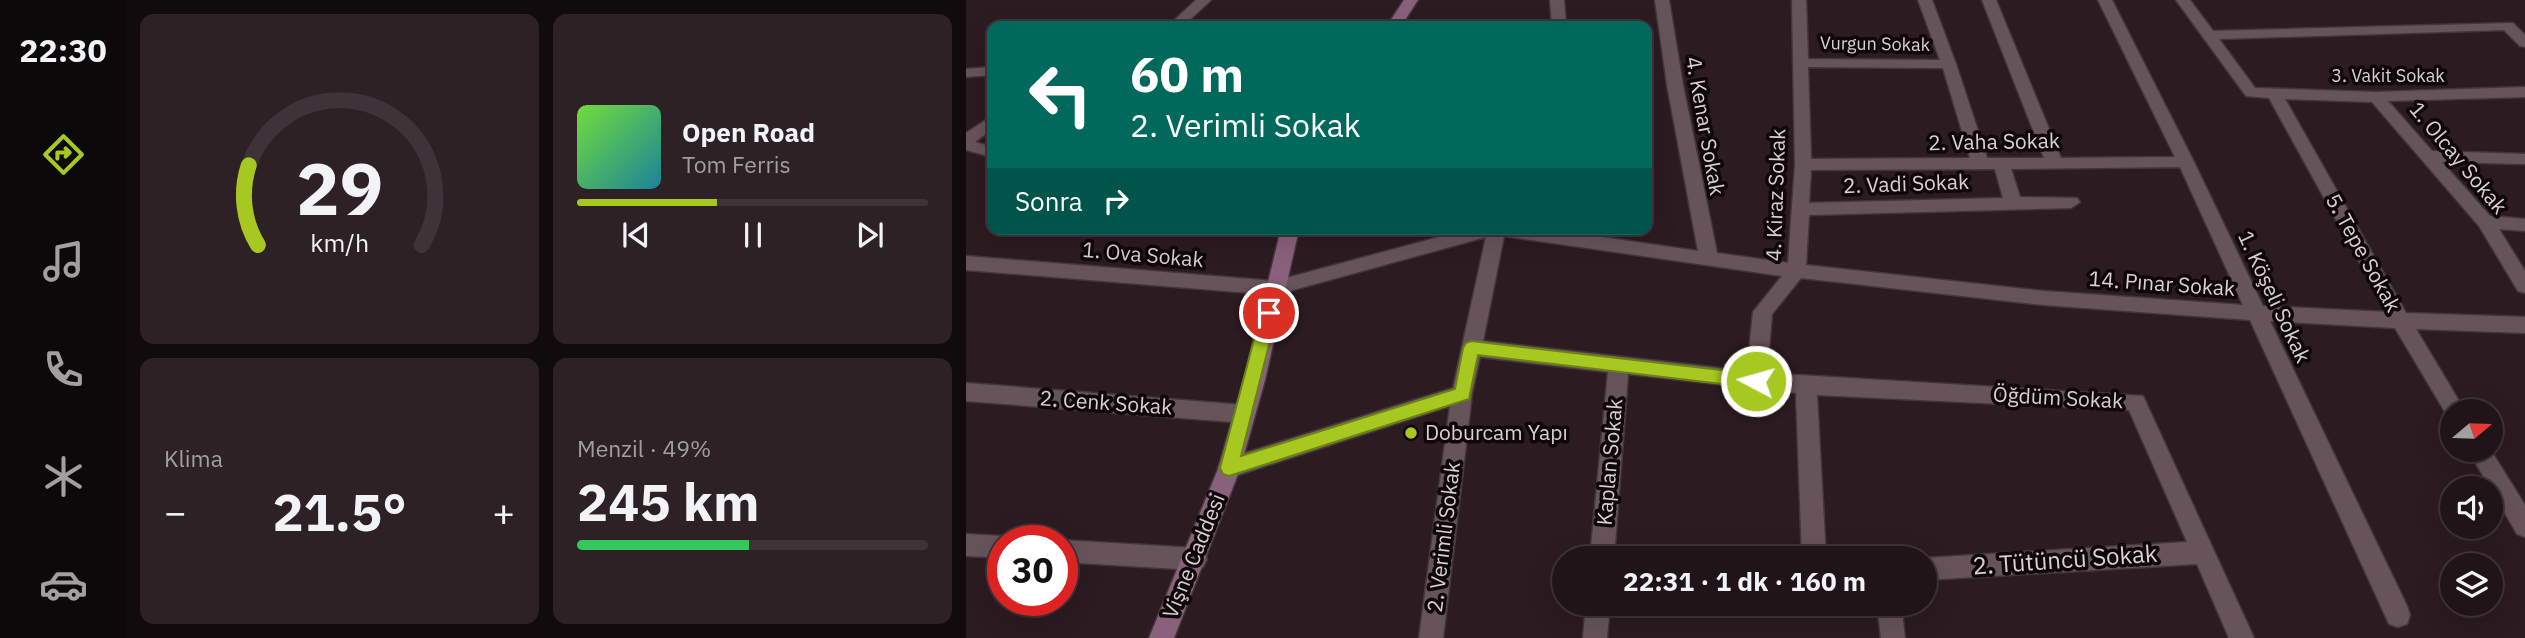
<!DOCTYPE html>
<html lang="tr">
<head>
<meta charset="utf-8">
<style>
	:root { --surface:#211419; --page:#2d2126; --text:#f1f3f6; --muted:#a29ea2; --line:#3e3338; --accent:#a6c820 }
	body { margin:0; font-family:"IBM Plex Sans",sans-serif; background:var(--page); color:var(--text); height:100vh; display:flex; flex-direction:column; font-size:26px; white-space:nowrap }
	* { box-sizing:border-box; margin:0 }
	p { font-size:23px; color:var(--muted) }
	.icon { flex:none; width:38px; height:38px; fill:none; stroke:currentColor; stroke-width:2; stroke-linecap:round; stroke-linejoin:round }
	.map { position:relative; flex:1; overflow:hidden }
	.drawer { display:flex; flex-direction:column; gap:14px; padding:14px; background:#120b0e; width:840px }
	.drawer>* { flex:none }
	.hud { position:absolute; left:21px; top:21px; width:665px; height:214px; border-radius:14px; box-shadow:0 7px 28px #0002,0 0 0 2px var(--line); background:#00695c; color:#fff; overflow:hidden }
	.needle { width:46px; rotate:71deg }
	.tools { position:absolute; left:1474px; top:399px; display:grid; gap:14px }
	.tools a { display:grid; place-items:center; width:63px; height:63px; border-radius:50%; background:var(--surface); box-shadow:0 7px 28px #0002,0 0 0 2px var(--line); font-size:35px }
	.speed { position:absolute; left:21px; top:525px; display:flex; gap:14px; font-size:35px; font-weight:700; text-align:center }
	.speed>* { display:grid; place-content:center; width:91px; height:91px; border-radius:50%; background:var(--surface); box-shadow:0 7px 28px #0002,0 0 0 2px var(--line); line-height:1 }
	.speed .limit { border:10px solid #d22; background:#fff; color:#111 }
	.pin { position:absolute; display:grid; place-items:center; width:60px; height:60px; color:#fff; margin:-30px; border:4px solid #fff; border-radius:50%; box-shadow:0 2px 7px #0007 }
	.me { position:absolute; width:77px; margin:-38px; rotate:276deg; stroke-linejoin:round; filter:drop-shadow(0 0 5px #0008) }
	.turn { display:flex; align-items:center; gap:24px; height:147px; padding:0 28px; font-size:32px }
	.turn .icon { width:91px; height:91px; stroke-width:2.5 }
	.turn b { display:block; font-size:49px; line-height:60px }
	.then { display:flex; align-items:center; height:66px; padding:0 28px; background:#0003; gap:14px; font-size:26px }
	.big { font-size:52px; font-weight:700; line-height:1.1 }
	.drawer .card { flex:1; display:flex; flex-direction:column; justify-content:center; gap:10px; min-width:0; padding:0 24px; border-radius:14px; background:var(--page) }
	.drawer .dial { align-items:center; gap:0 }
	.dial svg { height:182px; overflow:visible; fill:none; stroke:var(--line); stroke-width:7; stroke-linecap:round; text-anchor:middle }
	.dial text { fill:var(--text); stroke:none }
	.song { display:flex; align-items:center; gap:21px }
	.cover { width:84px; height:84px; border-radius:10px; background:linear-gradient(135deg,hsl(100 70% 55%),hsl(190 70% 35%)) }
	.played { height:7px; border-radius:4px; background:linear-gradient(90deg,var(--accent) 40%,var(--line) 40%) }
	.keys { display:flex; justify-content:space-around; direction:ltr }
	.heat { display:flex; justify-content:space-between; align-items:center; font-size:38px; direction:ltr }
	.charge { height:10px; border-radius:5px; background:linear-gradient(90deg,#34c759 49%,var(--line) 0) }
	.drawer .tiles { flex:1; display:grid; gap:14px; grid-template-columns:repeat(2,1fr) }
	.trip { position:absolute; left:586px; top:546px; width:385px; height:70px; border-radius:35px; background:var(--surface); box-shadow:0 7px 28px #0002,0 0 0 2px var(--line); font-weight:700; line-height:70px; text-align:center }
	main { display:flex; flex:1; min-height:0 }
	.dock { display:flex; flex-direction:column; width:126px; justify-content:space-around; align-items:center; background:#0d080a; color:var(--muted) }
	.dock .icon { width:49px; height:49px }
	.dock .on { color:var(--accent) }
	.dock b { font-size:32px; color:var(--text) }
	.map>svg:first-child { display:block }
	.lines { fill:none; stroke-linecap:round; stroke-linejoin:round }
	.minor-casing { stroke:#43363b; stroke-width:3 }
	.secondary-casing { stroke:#43363b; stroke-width:3 }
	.minor { fill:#67545a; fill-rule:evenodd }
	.secondary { fill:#89617c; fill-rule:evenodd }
	.route { fill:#a6c820; stroke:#6c8215; stroke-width:2 }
	.poi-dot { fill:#a6c820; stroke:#0f080a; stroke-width:2.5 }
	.labels { text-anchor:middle; stroke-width:7; stroke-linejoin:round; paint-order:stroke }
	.far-street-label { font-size:18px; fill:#daced1; stroke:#0f080a }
	.street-label { font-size:21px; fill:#daced1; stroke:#0f080a }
	.poi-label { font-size:21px; fill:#daced1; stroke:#0f080a; text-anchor:start }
	.near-street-label { font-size:24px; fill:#daced1; stroke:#0f080a }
</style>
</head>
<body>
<main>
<nav class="dock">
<b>22:30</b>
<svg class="icon on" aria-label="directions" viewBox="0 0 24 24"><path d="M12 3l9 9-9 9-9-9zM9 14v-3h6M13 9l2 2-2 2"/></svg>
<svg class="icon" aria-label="music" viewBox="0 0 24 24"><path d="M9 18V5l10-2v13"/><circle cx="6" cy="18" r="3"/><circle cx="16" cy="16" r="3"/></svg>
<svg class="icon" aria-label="phone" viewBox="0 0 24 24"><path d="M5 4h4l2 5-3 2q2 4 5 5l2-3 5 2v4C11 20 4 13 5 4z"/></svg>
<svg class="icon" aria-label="climate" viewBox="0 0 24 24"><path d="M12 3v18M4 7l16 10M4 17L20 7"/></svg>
<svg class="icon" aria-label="car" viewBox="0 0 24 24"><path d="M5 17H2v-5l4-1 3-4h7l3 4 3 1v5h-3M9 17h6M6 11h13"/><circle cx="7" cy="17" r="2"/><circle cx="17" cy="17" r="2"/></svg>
</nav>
<section class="drawer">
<div class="tiles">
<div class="card dial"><svg viewBox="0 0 100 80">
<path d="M14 69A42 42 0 1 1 86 69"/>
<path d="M14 69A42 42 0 0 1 10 34" stroke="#a6c820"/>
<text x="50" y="56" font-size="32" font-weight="700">29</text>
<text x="50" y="72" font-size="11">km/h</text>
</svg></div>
<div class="card">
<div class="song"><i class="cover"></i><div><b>Open Road</b><p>Tom Ferris</p></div></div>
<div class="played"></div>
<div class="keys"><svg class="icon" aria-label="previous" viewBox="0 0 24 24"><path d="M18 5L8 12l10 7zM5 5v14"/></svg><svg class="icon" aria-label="pause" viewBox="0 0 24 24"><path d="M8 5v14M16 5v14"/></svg><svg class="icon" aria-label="next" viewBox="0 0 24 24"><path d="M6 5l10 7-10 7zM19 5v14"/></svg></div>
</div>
<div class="card"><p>Klima</p>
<div class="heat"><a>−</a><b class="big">21.5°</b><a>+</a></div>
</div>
<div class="card"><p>Menzil · 49%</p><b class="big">245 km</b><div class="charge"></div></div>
</div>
</section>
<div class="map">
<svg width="1559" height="638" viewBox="0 0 1559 638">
	<rect width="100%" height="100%" fill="#2c1b21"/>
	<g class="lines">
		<defs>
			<g id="minor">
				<polygon points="230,0 245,0 217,26 202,26"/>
				<polygon points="584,0 598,0 600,26 586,26"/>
				<path d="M689 0H703L717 85 751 253 822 263 829 165 826 0H840L842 59 974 60 952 0H966L990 64 1021 158H1078L1016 0H1030L1095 158 1209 157 1132 0H1146L1228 162 1297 306 1421 312 1303 98 1280 96 1210 0H1224L1247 31 1547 23 1559 35V47L1554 46 1538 30 1253 39 1289 88 1410 92 1559 87V97L1422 101 1466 151 1559 154V164L1476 162 1524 216 1559 219V231L1533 229 1559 271V293L1552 291 1513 226 1406 102 1319 99 1440 313 1559 317V333L1450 329 1499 411H1486V419L1482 417 1429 328 1304 321 1441 606 1444 615 1441 624 1432 627 1423 624 1284 320 1078 305 835 278 806 314 801 373 1177 396 1288 638H1263L1231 564 959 580V558L1221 542 1163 410 851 395 860 558H836L830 393 662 374 648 558H624L642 372 514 357 506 394 477 638H453L484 406 263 478 255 475 252 468 255 461 263 458 487 388 520 237 309 295 0 270V256L309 281 503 229H580L732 251 701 85ZM842 67 977 68 1004 158 845 159ZM1214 167 1277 305 1078 291 840 265 843 215 1105 208 1114 202 1111 198 1054 197 1045 169ZM1029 169 1037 198 843 203 845 170ZM538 236 816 276 787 312 781 371 517 341Z"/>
				<polygon points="430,19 435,20 435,26 404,26 406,23"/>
				<polygon points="26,67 26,75 0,77 0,69"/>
				<polygon points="26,116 26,129 9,142 26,147 26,157 0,150 0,133"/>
				<polygon points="0,383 279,405 286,408 289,414 286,420 279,423 0,401"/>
				<polygon points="1524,449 1559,505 1559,537 1551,534 1502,450"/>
				<polygon points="0,534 37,536 46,541 37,541 37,558 0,556"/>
				<polygon points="96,540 229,548 237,551 241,559 237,567 229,570 96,562 96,541 94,541"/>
				<polygon points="620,604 644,604 641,638 617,638"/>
				<polygon points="911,604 935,604 939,638 915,638"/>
			</g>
			<g id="secondary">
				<polygon points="438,0 452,0 435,26 421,26"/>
				<polygon points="315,229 333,229 299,380 274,469 208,638 183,638 252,469 278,380"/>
			</g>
		</defs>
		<!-- minor casing -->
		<use href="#minor" class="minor-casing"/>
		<!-- secondary casing -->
		<use href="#secondary" class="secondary-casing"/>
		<!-- minor -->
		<use href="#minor" class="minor"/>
		<!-- secondary -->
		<use href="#secondary" class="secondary"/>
	</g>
	<!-- route -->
	<polygon class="route" points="303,307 311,313 275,456 489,389 497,348 500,343 505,341 790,374 796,376 799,381 796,386 790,388 512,355 503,399 263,476 257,474 254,468 295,313"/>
	<!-- markers -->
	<circle class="poi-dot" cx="445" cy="433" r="7"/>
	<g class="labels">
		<!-- far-street labels -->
		<g class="far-street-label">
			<text transform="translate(909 44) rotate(1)" y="6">Vurgun Sokak</text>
			<text x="1422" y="82">3. Vakit Sokak</text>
		</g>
		<!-- street labels -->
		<g class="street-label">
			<text transform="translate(739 126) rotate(80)" y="7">4. Kenar Sokak</text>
			<text transform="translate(1028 142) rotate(-1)" y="7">2. Vaha Sokak</text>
			<text transform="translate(1492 158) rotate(50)" y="7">1. Olcay Sokak</text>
			<text transform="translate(940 184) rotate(-2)" y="7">2. Vadi Sokak</text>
			<text transform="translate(810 195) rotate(-88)" y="7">4. Kiraz Sokak</text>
			<text transform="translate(1397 253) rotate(61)" y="7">5. Tepe Sokak</text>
			<text transform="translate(177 255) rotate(5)" y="7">1. Ova Sokak</text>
			<text transform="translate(1196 284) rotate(4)" y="7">14. Pınar Sokak</text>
			<text transform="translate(1308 297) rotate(65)" y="7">1. Köşeli Sokak</text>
			<text transform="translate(1092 398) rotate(3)" y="7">Öğdüm Sokak</text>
			<text transform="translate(140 403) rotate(4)" y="7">2. Cenk Sokak</text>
			<text transform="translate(644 462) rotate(-85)" y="7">Kaplan Sokak</text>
			<text transform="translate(478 537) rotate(-83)" y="7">2. Verimli Sokak</text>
			<text transform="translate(228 556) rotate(-68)" y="7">Vişne Caddesi</text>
		</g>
		<!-- poi labels -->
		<g class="poi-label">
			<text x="459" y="440">Doburcam Yapı</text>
		</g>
		<!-- near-street labels -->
		<g class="near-street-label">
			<text transform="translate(1099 560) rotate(-4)" y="8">2. Tütüncü Sokak</text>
		</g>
	</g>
</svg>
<div class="tools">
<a><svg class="needle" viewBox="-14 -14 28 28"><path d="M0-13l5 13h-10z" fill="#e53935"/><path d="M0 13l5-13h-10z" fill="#a29ea2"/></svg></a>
<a><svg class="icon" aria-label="sound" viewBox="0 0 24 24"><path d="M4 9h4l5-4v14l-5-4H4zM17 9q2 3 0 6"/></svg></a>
<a><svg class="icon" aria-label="layers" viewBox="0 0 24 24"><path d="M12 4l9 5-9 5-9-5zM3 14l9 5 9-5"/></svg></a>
</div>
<div class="speed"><div class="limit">30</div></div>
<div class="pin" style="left:303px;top:313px;background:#d93025"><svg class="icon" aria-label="arrive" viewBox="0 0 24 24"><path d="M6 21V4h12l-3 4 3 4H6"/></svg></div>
<svg class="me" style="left:790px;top:381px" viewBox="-20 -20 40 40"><circle r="17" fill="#a6c820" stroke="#fff" stroke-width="3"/><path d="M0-11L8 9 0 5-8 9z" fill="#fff"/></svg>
<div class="trip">22:31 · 1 dk · 160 m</div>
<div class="hud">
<div class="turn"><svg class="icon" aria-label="left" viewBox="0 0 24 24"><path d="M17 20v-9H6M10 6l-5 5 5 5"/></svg><div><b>60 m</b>2. Verimli Sokak</div></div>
<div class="then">Sonra<svg class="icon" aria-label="right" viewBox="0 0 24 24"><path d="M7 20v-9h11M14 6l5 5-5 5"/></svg></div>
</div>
</div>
</main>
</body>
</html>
